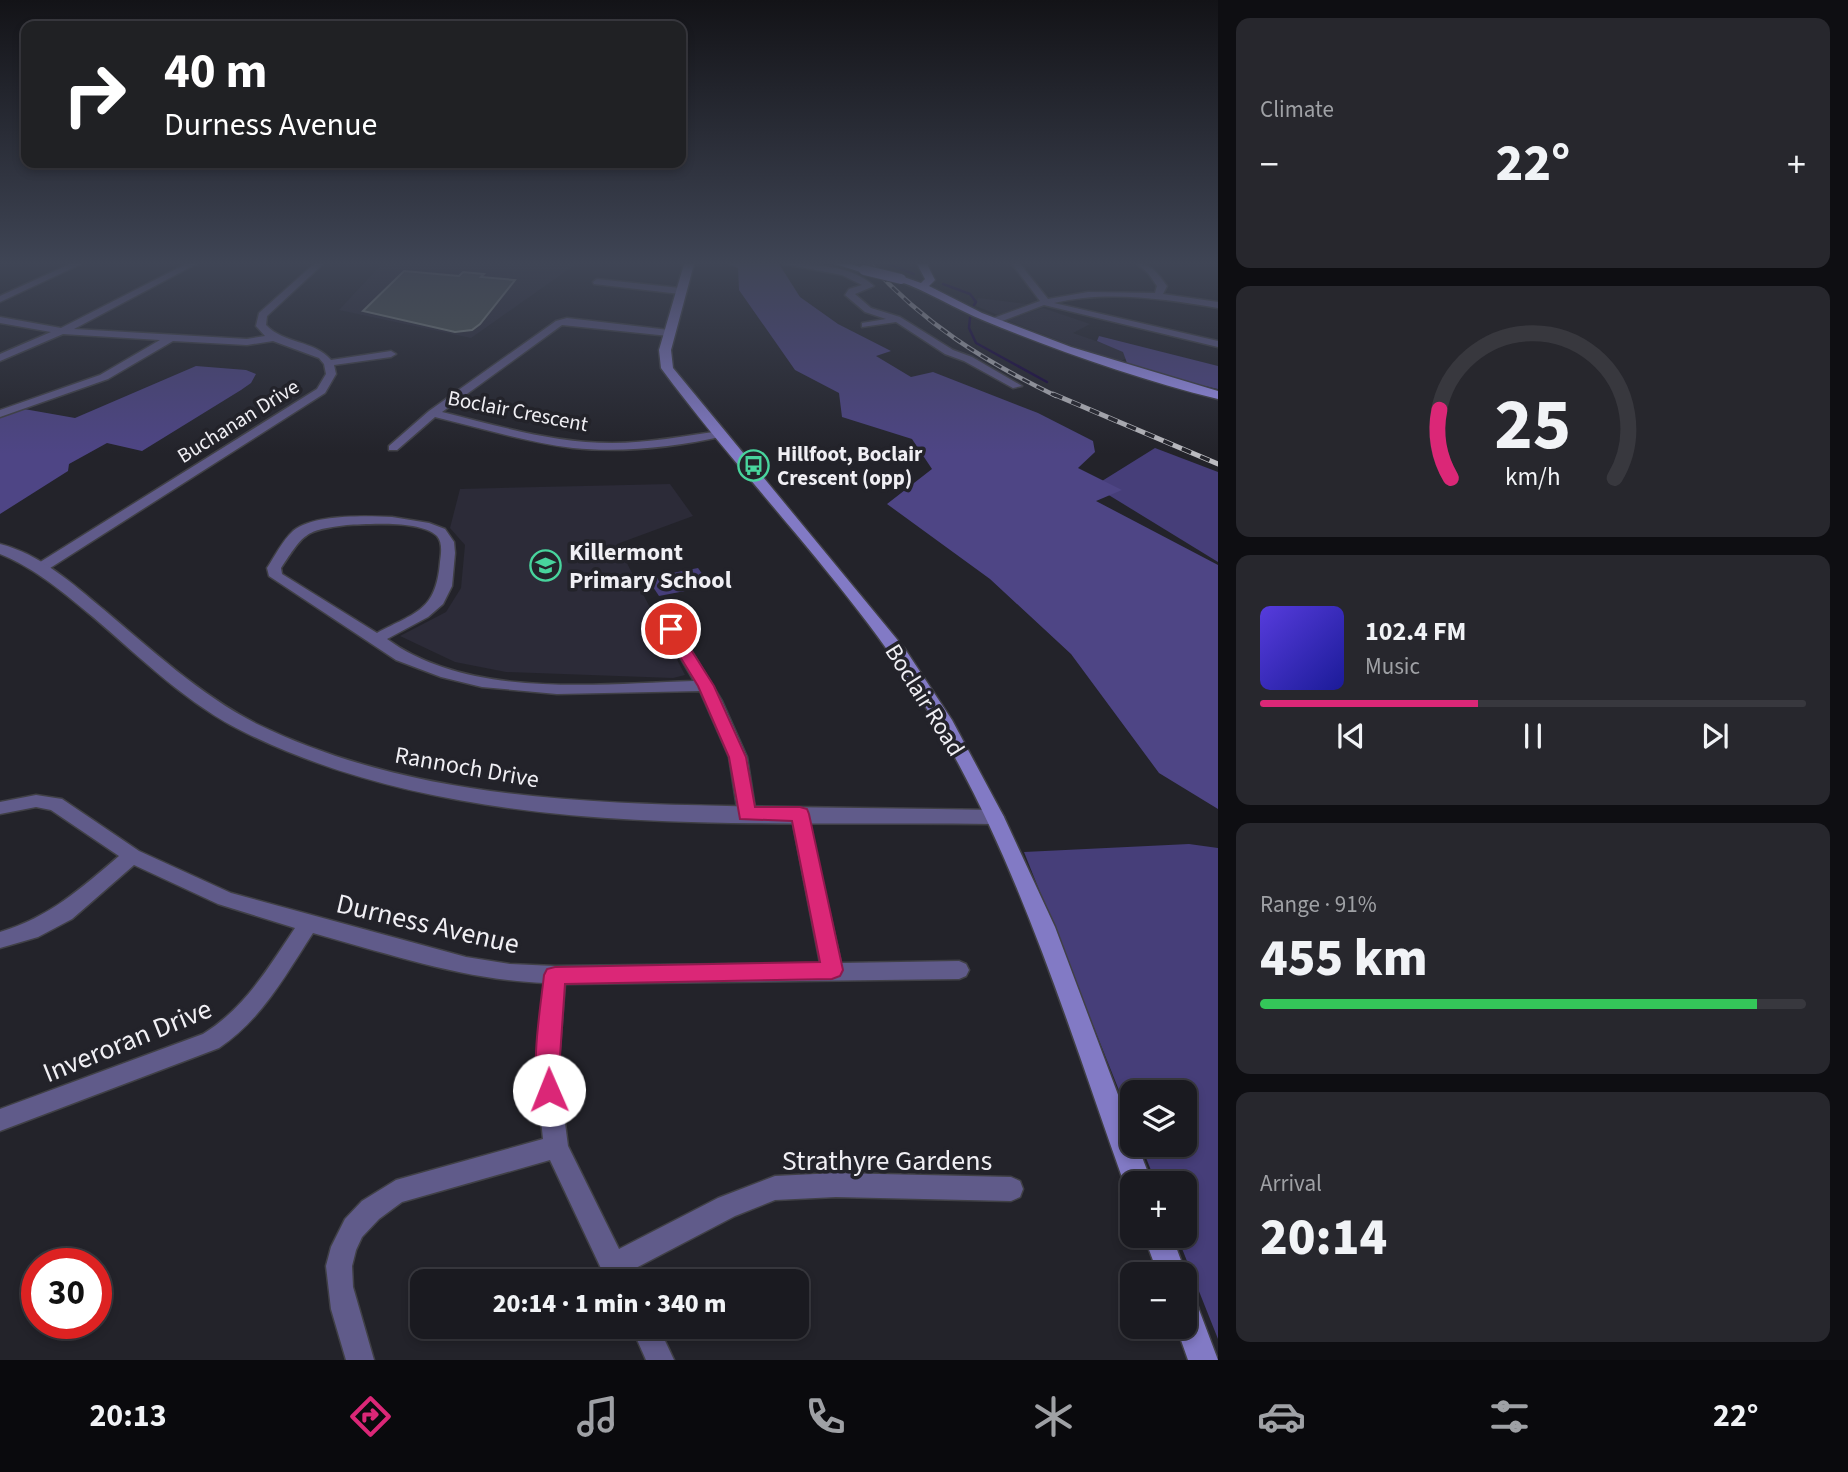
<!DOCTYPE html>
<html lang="en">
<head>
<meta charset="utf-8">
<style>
	:root { --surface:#1a1a20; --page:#27272d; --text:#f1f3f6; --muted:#9fa1a5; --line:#38383e; --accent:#db2777 }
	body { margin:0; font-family:"Source Sans 3",sans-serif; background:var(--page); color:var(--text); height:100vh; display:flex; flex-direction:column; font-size:26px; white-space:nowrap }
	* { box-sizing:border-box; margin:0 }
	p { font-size:23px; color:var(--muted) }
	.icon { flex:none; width:38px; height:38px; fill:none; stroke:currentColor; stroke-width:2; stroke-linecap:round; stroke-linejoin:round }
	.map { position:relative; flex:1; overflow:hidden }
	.panel { display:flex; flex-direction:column; gap:18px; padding:18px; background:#0e0e12; width:630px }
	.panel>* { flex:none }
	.guide { position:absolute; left:21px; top:21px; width:665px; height:147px; border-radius:14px; box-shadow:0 4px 10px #0003,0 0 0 2px var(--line); background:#202124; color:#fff; overflow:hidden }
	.fabs { position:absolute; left:1120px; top:1080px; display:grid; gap:14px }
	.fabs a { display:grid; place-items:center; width:77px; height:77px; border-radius:14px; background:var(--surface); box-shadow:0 4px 10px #0003,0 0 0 2px var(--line); font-size:35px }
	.speed { position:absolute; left:21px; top:1248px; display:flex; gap:14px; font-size:35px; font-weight:700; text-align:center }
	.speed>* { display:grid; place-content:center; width:91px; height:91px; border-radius:50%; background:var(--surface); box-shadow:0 4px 10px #0003,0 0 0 2px var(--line); line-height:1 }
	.speed .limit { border:10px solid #d22; background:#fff; color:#111 }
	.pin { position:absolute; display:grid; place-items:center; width:60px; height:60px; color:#fff; margin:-30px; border:4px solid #fff; border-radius:50%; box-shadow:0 2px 7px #0007 }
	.me { position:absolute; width:77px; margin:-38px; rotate:359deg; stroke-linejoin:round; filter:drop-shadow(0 0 5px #0008) }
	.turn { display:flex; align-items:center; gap:24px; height:147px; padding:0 28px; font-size:32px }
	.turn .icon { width:91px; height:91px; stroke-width:2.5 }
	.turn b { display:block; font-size:49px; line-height:60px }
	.big { font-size:52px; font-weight:800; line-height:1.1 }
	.panel .card { flex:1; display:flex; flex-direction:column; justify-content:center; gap:10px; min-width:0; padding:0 24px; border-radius:14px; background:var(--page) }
	.panel .dial { align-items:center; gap:0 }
	.dial svg { height:182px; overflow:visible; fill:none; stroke:var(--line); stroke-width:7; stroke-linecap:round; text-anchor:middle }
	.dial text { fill:var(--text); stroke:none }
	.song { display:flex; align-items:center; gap:21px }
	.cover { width:84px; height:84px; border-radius:10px; background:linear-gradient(135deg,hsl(250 70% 55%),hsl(240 70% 35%)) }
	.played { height:7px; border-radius:4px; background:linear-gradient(90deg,var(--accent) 40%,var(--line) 40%) }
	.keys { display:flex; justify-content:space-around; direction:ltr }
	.heat { display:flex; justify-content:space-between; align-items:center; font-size:38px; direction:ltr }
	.charge { height:10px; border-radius:5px; background:linear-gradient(90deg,#34c759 91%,var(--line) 0) }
	.trip { position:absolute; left:410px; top:1269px; width:399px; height:70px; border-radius:14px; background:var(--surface); box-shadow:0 4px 10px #0003,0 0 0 2px var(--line); font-weight:800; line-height:70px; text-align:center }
	.dock { display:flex; height:112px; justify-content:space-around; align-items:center; background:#0a0a0d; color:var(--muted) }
	.dock .icon { width:49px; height:49px }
	.dock .selected { color:var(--accent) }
	.dock b { font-size:32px; color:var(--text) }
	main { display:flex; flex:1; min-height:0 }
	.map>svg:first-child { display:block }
	.built { fill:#2c2b38 }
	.green { fill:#463e79 }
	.forest { fill:#4e4585 }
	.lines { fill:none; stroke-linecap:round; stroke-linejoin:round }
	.stream { stroke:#170340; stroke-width:2.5 }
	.building { fill:#505955; stroke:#858e89; stroke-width:2 }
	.minor-casing { stroke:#404046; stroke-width:3 }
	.tertiary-casing { stroke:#404046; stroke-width:3 }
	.secondary-casing { stroke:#404046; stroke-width:3 }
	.primary-casing { stroke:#404046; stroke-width:3 }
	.minor { fill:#605b8a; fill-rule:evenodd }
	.tertiary { fill:#605b8a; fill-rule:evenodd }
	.secondary { fill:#827ac5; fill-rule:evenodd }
	.primary { fill:#9d92f2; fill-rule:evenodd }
	.rail-far1-casing { stroke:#bbbbc0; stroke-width:4.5 }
	.rail-casing { stroke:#bbbbc0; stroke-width:5 }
	.rail-far1 { stroke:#23232a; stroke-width:2.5; stroke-dasharray:8; stroke-linecap:butt }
	.rail { stroke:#23232a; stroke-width:3.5; stroke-dasharray:10; stroke-linecap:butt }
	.primary-bridge-casing { stroke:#404046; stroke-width:12; stroke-linecap:butt }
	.primary-bridge { stroke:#9d92f2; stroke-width:10 }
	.route { fill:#db2777; stroke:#8e194d; stroke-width:2 }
	.labels { text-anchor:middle; stroke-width:7; stroke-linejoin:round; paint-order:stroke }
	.far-street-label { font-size:21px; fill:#f0eff4; stroke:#23232a }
	.far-poi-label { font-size:21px; font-weight:bold; fill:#f0eff4; stroke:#23232a; text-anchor:start }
	.poi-label { font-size:24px; font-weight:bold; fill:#f0eff4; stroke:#23232a; text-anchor:start }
	.street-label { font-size:24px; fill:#f0eff4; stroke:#23232a }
	.near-street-label { font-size:28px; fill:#f0eff4; stroke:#23232a }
</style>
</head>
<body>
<main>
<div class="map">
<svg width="1218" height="1360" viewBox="0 0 1218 1360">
	<rect width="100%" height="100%" fill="#23232a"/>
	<!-- built -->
	<g class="built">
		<polygon points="382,264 576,264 471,338 339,310"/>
		<polygon points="978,298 1003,301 1027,304 998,315 976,306"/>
		<polygon points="1043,308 1090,324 1073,333 1133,354 1118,363 1006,320"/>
		<polygon points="670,484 693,516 617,544 685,675 673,678 506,672 455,662 400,636 446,612 461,588 465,545 450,528 460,489"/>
	</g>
	<!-- green -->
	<g class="green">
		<polygon points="1155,448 1218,472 1218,562 1094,486"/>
		<polygon points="698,568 711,586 659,596 647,578"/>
		<polygon points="1189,844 1218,848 1218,1339 1177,1236 1185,1236 1185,1183 1156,1183 1141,1145 1185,1144 1185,1092 1132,1092 1132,1123 1024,852"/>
	</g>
	<!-- forest -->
	<g class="forest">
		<polygon points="729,264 779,264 800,297 838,324 891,351 876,356 911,377 933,372 1038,413 1093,441 1095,452 1078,468 1122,490 1096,501 1218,565 1218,809 1159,773 1071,654 990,579 887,504 932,469 912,439 842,417 839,393 795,370 739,290 738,268"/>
		<polygon points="1099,336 1218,366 1218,389 1182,381 1127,363 1123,352 1097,341"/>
		<polygon points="196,366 246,370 256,374 251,383 241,390 142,451 107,443 69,464 68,471 0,514 0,417 24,409 75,418"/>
	</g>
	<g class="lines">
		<!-- stream -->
		<g class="stream">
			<polyline points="888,264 914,274"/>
			<polyline points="943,284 970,294 976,302 974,305"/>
			<polyline points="970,318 969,328 976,343 1047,382"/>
		</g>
	</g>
	<!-- building -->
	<polygon class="building" points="404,271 459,276 463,272 484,274 481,277 515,280 480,324 472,330 455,332 363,311"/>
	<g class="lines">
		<defs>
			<g id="minor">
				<polygon points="70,264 81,264 0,302 0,296"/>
				<path d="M186 264H196L74 329 247 339 265 336 256 326 259 313 314 264H323L267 316 266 325C284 344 314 340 331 360L391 351 396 354 391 357 334 365 336 374 325 393 47 570H37L35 567 37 564 317 389 326 374 324 364 319 358 273 341 247 345 173 341 108 379 0 417V410L100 375 160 340 63 334 0 361V354L51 332 0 323V317L61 328Z"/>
				<path d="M784 264C813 264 851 265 874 286L855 294 871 308 900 317 953 350 972 357 1022 386 1013 388 964 361 945 354 896 322 862 327V323L886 319 865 312 845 295 849 289 862 285 842 275Z"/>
				<path d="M1012 264H1020L1048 299 1088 292 1155 293 1157 286 1148 273 1137 264C1152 264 1158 274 1167 286L1163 294 1218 302V308C1164 299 1108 290 1054 303L1218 341V347L1044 305 997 323H991V319L1040 301Z"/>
				<polygon points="597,279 680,288 685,291 680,294 594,284 593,282"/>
				<path d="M567 318 669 330 674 333 669 336 562 325 442 412C498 426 554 443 612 443 648 443 684 436 720 431L726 434 724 436C676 447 622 453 573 448 526 442 481 428 435 417L397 450H389V446L429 411 556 321Z"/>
				<path d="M392 517 429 523 445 529 454 542 455 553 452 586 443 604 428 617 387 639C469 699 598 684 694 681L652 609 654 606H664L722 701 747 757 756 814 753 819H741L738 814 729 757 700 691 557 694 482 687 441 677 396 660 269 576 267 568C275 556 282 541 293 531 314 514 365 516 392 517ZM347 525C368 524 420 520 437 536 443 543 441 554 440 562 436 611 416 612 377 633L282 574 281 568C304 534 304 530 347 525Z"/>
				<path d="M36 795 62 799 139 851 231 893 466 957 510 964 555 966 820 963 791 814 794 809H806L841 963 959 961 966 964 969 970 966 976 959 979 565 984 558 1071 568 1146 619 1249 718 1198 775 1176 836 1173 1011 1177 1020 1181 1023 1189 1020 1197 1011 1201 836 1197 775 1200 735 1216 630 1271 634 1281H607L550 1160 402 1202 379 1219 362 1237 356 1250 352 1266 353 1287 374 1360H346L331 1309 326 1266 331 1247 345 1219 362 1201 396 1180 543 1139 536 1071 544 983C465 980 389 954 313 933 285 976 262 1019 219 1048L0 1131V1109L203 1034C245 1008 268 968 295 928L218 904 134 865 72 919 38 937 0 948V932C50 917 80 889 119 856L51 810 36 807 0 814V802Z"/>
				<polygon points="631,1326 658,1326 674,1360 646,1360"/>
			</g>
			<path id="tertiary" d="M0 544C40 554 73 584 103 609 152 650 200 695 257 724 403 795 567 803 727 806 816 808 905 808 994 810L1001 812 1004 817 1001 822 994 824C749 820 471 843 246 733 188 705 141 658 93 617 64 593 35 568 0 554Z"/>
			<g id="secondary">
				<path d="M684 264H694L671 350 673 368 905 649 952 720 1004 817 1055 927 1132 1132V1144H1137L1152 1183H1132V1194L1128 1192 1124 1183C1068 1026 1019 862 933 719 857 592 749 487 661 368L659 350Z"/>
				<polygon points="1144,1236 1172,1236 1186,1274 1185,1278 1185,1274 1158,1274"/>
				<polygon points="1185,1294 1195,1299 1218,1360 1188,1360 1176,1326 1185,1326"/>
			</g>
			<g id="primary">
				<polygon points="835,264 851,264 869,270 864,273"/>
				<path d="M917 264H927L935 280 929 286 982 313 1071 347 1218 391V399C1138 379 1061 352 985 321 955 309 928 291 898 281L896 279 901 276 921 283 925 279Z"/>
			</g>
		</defs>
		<!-- minor casing -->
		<use href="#minor" class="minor-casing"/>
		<!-- tertiary casing -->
		<use href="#tertiary" class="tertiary-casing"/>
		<!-- secondary casing -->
		<use href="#secondary" class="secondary-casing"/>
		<!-- primary casing -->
		<use href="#primary" class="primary-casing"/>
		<!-- minor -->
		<use href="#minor" class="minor"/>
		<!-- tertiary -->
		<use href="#tertiary" class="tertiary"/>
		<!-- secondary -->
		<use href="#secondary" class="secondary"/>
		<!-- primary -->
		<use href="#primary" class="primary"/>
		<defs>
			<path id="rail-far1" d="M870 264C924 324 984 361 1056 396"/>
			<polyline id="rail" points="1053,394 1218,464"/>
		</defs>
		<!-- rail-far1 casing -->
		<use href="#rail-far1" class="rail-far1-casing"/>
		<!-- rail casing -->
		<use href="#rail" class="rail-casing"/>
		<!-- rail-far1 -->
		<use href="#rail-far1" class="rail-far1"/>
		<!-- rail -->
		<use href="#rail" class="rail"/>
		<defs>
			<polyline id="primary-bridge" points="864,270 901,279"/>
		</defs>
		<!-- primary-bridge casing -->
		<use href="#primary-bridge" class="primary-bridge-casing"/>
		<!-- primary-bridge -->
		<use href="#primary-bridge" class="primary-bridge"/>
	</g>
	<!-- sky -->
	<linearGradient id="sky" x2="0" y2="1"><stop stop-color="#131317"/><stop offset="0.58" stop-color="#3f4555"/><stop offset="1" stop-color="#3f4555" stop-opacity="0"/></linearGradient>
	<rect width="1218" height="454" fill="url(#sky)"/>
	<!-- route -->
	<path class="route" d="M671 625 676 626 714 686 746 757 755 807H800L807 809 809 814 843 970 840 976 832 979 565 984 559 1071 560 1090 557 1098 549 1101 541 1098C529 1072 541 1005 544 975L547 969 555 967 820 962 792 821 740 819 729 757 698 686 663 629Z"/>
	<!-- icons -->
	<defs>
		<symbol id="bus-ring" viewBox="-11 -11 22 22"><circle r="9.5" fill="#23232a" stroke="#48d49d" stroke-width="1.5"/><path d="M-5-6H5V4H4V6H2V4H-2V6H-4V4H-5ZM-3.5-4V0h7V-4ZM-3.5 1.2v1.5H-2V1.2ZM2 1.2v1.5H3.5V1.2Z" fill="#48d49d"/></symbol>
		<symbol id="school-ring" viewBox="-11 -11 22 22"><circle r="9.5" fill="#23232a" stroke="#48d49d" stroke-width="1.5"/><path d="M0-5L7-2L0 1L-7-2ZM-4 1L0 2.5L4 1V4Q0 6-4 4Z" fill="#48d49d"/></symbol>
	</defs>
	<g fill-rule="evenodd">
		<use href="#bus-ring" x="736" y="448" width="35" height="35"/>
		<use href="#school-ring" x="528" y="548" width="35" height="35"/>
	</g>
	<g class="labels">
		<!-- far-street labels -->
		<g class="far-street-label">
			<text transform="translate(518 411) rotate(11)" y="7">Boclair Crescent</text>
			<text transform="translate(238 421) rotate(-32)" y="7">Buchanan Drive</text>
		</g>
		<!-- far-poi labels -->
		<g class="far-poi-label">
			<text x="777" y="461">Hillfoot, Boclair<tspan x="777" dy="24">Crescent (opp)</tspan></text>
		</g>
		<!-- poi labels -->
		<g class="poi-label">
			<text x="569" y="560">Killermont<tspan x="569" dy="28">Primary School</tspan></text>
		</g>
		<!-- street labels -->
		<g class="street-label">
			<text transform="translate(925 700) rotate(58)" y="8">Boclair Road</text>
			<text transform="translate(467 767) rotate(10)" y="8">Rannoch Drive</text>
		</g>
		<!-- near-street labels -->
		<g class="near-street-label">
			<text transform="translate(428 923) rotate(13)" y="10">Durness Avenue</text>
			<text transform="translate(127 1040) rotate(-22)" y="10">Inveroran Drive</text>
			<text x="887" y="1170">Strathyre Gardens</text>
		</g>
	</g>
</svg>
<div class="fabs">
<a><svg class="icon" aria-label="layers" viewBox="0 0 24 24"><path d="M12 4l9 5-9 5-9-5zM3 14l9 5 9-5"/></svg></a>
<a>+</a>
<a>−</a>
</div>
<div class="speed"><div class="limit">30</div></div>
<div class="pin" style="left:671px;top:629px;background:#d93025"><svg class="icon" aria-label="arrive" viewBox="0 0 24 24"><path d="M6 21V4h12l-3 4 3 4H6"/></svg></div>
<svg class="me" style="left:549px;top:1090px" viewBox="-20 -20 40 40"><circle r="19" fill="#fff"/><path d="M0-13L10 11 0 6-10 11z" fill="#db2777"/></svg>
<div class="trip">20:14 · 1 min · 340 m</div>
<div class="guide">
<div class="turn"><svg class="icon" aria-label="right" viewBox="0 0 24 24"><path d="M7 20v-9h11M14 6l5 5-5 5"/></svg><div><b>40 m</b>Durness Avenue</div></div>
</div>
</div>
<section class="panel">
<div class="card"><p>Climate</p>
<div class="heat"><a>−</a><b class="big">22°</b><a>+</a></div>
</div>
<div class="card dial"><svg viewBox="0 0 100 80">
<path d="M14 69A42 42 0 1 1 86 69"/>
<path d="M14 69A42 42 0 0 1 9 39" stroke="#db2777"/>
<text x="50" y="56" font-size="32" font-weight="700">25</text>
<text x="50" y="72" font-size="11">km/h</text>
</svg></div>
<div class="card">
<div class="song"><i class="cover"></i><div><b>102.4 FM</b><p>Music</p></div></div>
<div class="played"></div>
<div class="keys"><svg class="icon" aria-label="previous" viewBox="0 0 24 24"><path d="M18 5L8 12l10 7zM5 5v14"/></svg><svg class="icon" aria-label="pause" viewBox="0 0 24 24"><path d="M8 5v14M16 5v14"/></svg><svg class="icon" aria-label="next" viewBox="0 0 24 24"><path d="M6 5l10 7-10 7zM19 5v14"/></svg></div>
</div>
<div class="card"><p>Range · 91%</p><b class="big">455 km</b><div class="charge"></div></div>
<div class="card"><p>Arrival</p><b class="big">20:14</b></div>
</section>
</main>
<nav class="dock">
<b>20:13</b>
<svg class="icon selected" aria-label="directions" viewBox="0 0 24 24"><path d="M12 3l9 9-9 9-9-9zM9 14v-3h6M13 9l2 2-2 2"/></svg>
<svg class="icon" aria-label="music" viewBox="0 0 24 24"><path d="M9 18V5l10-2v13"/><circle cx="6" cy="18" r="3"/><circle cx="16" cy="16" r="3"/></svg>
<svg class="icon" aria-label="phone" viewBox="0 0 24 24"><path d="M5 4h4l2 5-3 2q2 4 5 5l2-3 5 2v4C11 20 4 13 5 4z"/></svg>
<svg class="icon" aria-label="climate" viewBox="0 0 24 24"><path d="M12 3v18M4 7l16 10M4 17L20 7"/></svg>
<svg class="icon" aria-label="car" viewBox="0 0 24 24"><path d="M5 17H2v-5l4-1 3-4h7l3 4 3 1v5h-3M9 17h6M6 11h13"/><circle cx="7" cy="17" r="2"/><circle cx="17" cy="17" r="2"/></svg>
<svg class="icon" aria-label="filters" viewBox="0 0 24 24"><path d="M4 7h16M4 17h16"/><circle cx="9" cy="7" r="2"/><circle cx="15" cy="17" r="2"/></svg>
<b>22°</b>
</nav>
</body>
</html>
